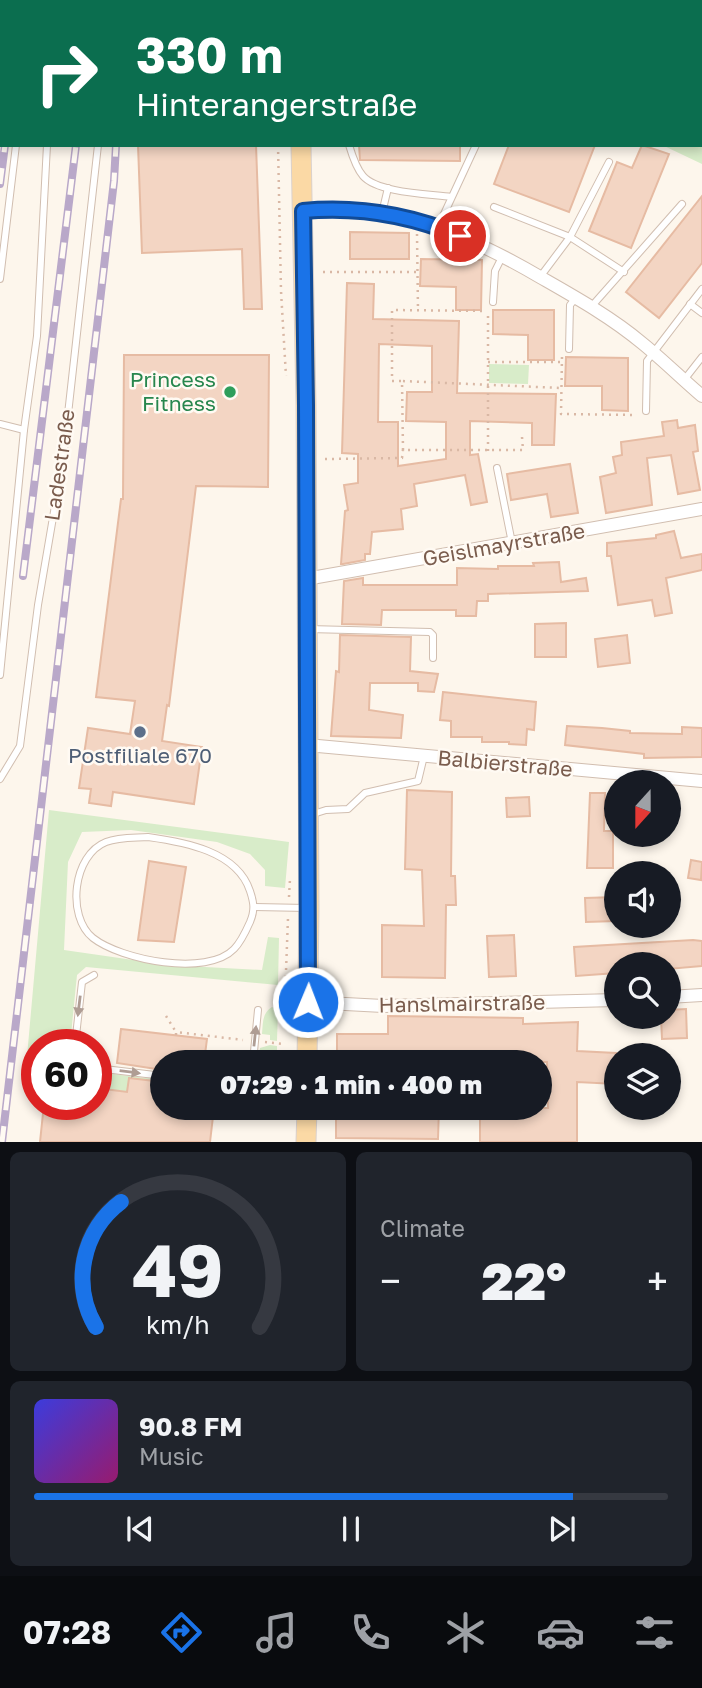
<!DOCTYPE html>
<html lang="en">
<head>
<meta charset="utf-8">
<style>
	:root { --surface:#171b24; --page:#20242c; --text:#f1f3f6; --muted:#9ea1a6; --line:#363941; --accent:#1a73e8 }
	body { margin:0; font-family:"Golos Text",sans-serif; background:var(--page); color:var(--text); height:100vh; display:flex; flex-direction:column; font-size:26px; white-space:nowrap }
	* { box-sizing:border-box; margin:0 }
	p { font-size:23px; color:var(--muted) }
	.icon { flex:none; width:38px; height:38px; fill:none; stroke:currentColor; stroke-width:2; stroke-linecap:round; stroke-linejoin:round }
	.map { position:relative; height:1142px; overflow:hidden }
	.drawer { display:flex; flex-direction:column; gap:10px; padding:10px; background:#0d0f14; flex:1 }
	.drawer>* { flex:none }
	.banner { position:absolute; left:0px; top:0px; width:704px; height:147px; box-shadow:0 4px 10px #0003; background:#0b6e4f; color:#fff; overflow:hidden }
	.needle { width:46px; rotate:201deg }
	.fabs { position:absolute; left:604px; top:770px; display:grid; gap:14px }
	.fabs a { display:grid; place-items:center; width:77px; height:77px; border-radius:50%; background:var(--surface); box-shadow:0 4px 10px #0003; font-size:35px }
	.speed { position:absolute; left:21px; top:1029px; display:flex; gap:14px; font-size:35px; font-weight:700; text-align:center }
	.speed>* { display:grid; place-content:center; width:91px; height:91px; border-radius:50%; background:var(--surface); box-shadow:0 4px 10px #0003; line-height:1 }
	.speed .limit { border:10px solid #d22; background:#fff; color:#111 }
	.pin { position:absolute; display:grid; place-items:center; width:60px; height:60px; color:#fff; margin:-30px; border:4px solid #fff; border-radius:50%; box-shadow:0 2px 7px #0007 }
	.me { position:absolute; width:77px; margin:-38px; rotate:1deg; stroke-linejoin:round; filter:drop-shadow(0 0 5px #0008) }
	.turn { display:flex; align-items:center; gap:24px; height:147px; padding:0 21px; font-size:32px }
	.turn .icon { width:91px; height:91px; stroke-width:2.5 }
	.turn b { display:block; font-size:49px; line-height:60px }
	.big { font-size:52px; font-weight:800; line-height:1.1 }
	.drawer .widget { flex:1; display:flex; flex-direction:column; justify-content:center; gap:10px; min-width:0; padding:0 24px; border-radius:10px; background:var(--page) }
	.drawer .dial { align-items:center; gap:0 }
	.dial svg { height:182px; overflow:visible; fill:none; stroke:var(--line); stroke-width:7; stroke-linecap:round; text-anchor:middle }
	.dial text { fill:var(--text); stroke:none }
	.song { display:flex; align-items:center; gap:21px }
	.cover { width:84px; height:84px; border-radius:10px; background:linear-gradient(135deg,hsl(240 70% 55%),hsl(320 70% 35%)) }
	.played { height:7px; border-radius:4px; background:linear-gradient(90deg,var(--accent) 85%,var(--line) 85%) }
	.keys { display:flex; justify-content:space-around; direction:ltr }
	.heat { display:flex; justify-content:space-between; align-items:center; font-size:38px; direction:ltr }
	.drawer .tiles { flex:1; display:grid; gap:10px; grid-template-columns:1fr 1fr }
	.widget:last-child { grid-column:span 2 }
	.trip { position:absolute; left:150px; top:1050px; width:402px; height:70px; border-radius:35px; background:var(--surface); box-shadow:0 4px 10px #0003; font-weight:800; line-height:70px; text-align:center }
	.menu { display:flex; height:112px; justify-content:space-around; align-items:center; background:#090b0e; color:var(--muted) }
	.menu .icon { width:49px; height:49px }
	.menu .current { color:var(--accent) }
	.menu b { font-size:32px; color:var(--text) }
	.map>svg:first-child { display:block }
	.green { fill:#d8ecc9 }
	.building { fill:#f3d5c3; stroke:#e6bba3; stroke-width:2; fill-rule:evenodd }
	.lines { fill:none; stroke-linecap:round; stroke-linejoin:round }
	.lane-casing { stroke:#d1beb0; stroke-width:8 }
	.street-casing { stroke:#d1beb0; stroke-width:14 }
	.primary-casing { stroke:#dad1cd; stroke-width:21 }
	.path { stroke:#d9b8a5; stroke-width:2.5; stroke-dasharray:2 5; stroke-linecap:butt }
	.lane { stroke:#fff; stroke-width:6 }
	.street { stroke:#fff; stroke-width:12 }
	.primary { stroke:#fbd9a5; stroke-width:19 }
	.rail-casing { stroke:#b9a8c9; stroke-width:8 }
	.rail { stroke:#fffaf3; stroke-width:5; stroke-dasharray:16; stroke-linecap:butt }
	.oneway { fill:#af9d94 }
	.route-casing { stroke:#114b97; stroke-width:18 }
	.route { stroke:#1a73e8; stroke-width:12 }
	.leisure-dot { fill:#2e9e5b; stroke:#fffaf3; stroke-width:2.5 }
	.service-dot { fill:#5c6f8a; stroke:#fffaf3; stroke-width:2.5 }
	.labels { text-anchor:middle; stroke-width:5; stroke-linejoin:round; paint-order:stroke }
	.leisure-label { font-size:21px; fill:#27864d; stroke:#fffaf3; text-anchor:end }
	.street-label { font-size:21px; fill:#7a5c4d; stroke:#fffaf3 }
	.service-label { font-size:21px; fill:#4e5e75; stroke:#fffaf3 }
</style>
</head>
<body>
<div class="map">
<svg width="702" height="1142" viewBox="0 0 702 1142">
	<rect width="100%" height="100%" fill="#fdf6ec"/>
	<!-- green -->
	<g class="green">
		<polygon points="702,125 702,164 662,145 702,145"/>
		<polygon points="489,364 529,365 528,384 489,383"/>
		<polygon points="49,810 289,842 285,888 265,886 265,870 250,854 217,842 131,830 82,832 68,862 64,950 168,965 262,970 268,937 279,938 278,985 86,967 77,975 70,1045 37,1045 37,1077 25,1079"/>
		<path d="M272 1007 278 1010 277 1041 270 1040V1035L262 1034C263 1023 262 1013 272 1007Z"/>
		<polygon points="270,1045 277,1046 277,1062 258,1062 260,1048"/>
		<polygon points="96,1072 163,1080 163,1096 96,1088"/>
	</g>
	<!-- building -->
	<g class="building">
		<polygon points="138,145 256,145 262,309 244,309 242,249 142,253"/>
		<polygon points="359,145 460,145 460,161 360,160"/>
		<polygon points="509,145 595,145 569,212 494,184"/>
		<polygon points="642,145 669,154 631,248 589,231 617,162 632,168"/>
		<polygon points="702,196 702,263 659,318 626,292"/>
		<polygon points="350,232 409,233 409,259 350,259"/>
		<polygon points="421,259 482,260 481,310 456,310 456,287 420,286"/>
		<path d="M347 283 374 284 373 319 459 321 457 393 556 394 554 445H532V423L470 421V455L478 454 487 502 471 505 465 475 414 484 417 506 401 509 403 529 372 532 370 554H365V560L343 564H341L345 511 348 510 344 485 358 483V454L342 453ZM379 344 432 346V392H407L406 421 446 422V459L398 466V422H378Z"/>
		<polygon points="493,310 554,310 554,360 528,360 528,335 493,334"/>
		<polygon points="124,355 269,355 268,487 196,486 169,706 167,705 162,741 202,747 194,804 113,792 111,806 89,803 91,789 79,788 88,728 130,734 135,701 96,697 121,499 123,499"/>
		<polygon points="566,357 628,358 628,411 602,410 602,386 565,386"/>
		<polygon points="677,420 678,428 695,425 698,451 693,452 700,490 678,494 671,455 647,458 652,505 606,513 600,477 616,473 613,457 622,455 621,442 664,436 662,422"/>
		<polygon points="570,464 578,513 551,517 547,494 511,500 507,474"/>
		<polygon points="674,531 681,558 702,554 702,570 666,578 672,613 655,616 652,600 618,605 611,556 607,556 607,543 656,538 656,535"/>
		<polygon points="559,562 561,582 586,578 588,591 488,594 488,601 477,601 476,616 456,616 456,610 382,610 381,625 342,624 344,581 363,578 363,585 457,585 457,568 498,569 498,566 534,566 533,563"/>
		<polygon points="566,623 566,657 535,657 535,624"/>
		<polygon points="340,635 411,637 410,671 438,674 434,692 418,691 418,683 370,683 369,710 403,715 401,738 331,736 336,671 339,672"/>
		<polygon points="627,635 630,663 598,667 595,639"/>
		<polygon points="443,692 536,702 534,730 527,729 526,745 509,744 509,742 482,742 482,737 451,737 451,721 440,720"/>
		<polygon points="567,726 602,728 630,731 630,733 682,734 682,727 702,728 702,757 644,758 644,754 565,745"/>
		<polygon points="407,790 452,792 451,876 455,876 456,905 446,905 445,978 382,977 382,925 424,926 422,870 405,869"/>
		<polygon points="590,793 605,793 604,831 613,831 613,868 587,868"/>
		<polygon points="529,797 530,816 507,817 506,798"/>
		<polygon points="691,860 702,862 701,880 688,878"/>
		<polygon points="149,861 186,867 174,942 138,940"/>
		<polygon points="616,897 616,921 586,922 585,898"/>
		<polygon points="514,935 516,976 489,977 487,936"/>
		<polygon points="693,940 702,941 702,966 668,969 668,964 616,964 616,973 576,976 574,947"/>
		<polygon points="686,1009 687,1038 662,1039 661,1017 668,1017 668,1010"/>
		<polygon points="388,1016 523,1018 523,1024 578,1022 577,1051 616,1053 616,1084 577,1082 577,1142 480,1142 480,1108 548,1108 547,1062 337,1062 337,1034 388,1034"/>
		<polygon points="121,1029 207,1039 204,1062 163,1062 163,1070 117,1063"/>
		<polygon points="129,1078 163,1082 163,1108 214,1108 210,1142 40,1142 44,1104 96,1104 96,1088 127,1092"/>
		<polygon points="336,1108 439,1108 438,1139 336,1138"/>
	</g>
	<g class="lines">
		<defs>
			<g id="lane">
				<path d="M349 145C352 155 356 168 363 176 378 193 429 194 451 197"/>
				<polyline points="494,207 570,237 624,272"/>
				<polyline points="382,213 388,188"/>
				<polyline points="438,227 476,145"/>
				<polyline points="540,277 570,237 609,162"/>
				<polyline points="0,279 16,145"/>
				<polyline points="493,302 495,271 502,257"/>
				<polyline points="690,304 702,313"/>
				<polyline points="591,307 682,204"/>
				<polyline points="569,349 570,305 576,298"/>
				<polyline points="684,380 702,357"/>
				<polyline points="646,411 647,361 702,289"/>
				<polyline points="0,424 24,430"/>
				<polyline points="497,468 512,543"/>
				<polyline points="308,629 430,632 433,635 433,658"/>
				<polyline points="0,675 24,430 37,336 47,145"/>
				<polyline points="0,779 20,746 38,605 63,459 98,145"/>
				<polyline points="310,815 326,810 348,809 365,793 418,781 424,756"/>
				<path d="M148 837C184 842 237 851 250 891 254 903 255 910 250 922 246 931 241 942 234 949 207 977 121 960 93 938 66 916 73 855 106 842 119 837 134 838 148 837Z"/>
				<polyline points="255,907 307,908"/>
				<polyline points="75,1045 82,982 94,975"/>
				<polyline points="253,1062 258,1010"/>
				<polyline points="96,1068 163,1076"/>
			</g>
			<g id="street">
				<polyline points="678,0 683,2"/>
				<path d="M303 211C393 203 463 232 540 277 575 297 611 317 642 343 663 360 682 379 702 396"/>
				<polyline points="306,579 702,509"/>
				<polyline points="307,745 702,781"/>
				<polyline points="668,997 702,995"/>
				<polyline points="308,1002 383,1006 616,1000"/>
			</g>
			<g id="primary">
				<polyline points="296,0 296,2"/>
				<polyline points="301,145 306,405 309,908 307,1062"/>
				<polyline points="306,1142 307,1108"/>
			</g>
		</defs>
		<!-- lane casing -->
		<use href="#lane" class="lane-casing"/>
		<!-- street casing -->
		<use href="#street" class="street-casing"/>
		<!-- primary casing -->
		<use href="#primary" class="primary-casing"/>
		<!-- path -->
		<g class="path">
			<polyline points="278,145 281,291 286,376"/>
			<polyline points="417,234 418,311"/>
			<polyline points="323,272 417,272"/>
			<polyline points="562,357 561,414 637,415"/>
			<polyline points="488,362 561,362"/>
			<polyline points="401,381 392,381 392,310 487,311"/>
			<polyline points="522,437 523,450 403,450 402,381 561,388"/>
			<polyline points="488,451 488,311"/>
			<polyline points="325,459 402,458 403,450"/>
			<polyline points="289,897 290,879"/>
			<polyline points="285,998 288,918"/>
			<polyline points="166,1016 176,1032"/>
			<polyline points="176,1035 176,1032 243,1040"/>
			<polyline points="265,1042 283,1044"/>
		</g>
		<!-- lane -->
		<use href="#lane" class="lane"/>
		<!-- street -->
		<use href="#street" class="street"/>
		<!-- primary -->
		<use href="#primary" class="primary"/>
		<defs>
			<g id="rail">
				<polyline points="83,0 83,2"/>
				<polyline points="106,0 107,2"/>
				<polyline points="22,2 22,0"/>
				<polyline points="37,2 37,0"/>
				<polyline points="49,2 49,0"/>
				<polyline points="60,2 60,0"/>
				<polyline points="0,184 5,145"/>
				<polyline points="23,576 76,145"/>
				<polyline points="2,1142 114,181 116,145"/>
			</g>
		</defs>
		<!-- rail casing -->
		<use href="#rail" class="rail-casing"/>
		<!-- rail -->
		<use href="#rail" class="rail"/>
	</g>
	<!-- one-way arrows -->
	<defs><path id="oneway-solid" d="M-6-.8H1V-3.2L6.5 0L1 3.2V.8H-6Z" transform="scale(1.75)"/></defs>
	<g class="oneway">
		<use href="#oneway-solid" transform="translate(79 1006) rotate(97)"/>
		<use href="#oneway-solid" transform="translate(255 1036) rotate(-84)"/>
		<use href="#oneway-solid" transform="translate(130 1072) rotate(7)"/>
	</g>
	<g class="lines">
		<defs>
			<path id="route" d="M308 1002 306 405 303 211C357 206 410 215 460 236"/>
		</defs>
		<!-- route casing -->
		<use href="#route" class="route-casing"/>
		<!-- route -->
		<use href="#route" class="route"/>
	</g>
	<!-- markers -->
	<circle class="leisure-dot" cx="230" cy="392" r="7"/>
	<circle class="service-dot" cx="140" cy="732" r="7"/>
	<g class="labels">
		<!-- leisure labels -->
		<g class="leisure-label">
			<text x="216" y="387">Princess<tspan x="216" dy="24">Fitness</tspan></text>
		</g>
		<!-- street labels -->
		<g class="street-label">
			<text transform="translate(60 465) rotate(-82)" y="7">Ladestraße</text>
			<text transform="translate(504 545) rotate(-10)" y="7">Geislmayrstraße</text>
			<text transform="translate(505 764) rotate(5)" y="7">Balbierstraße</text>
			<text transform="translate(462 1004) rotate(-1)" y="7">Hanslmairstraße</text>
		</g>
		<!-- service labels -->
		<g class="service-label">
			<text x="140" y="763">Postfiliale 670</text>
		</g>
	</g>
</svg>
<div class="fabs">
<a><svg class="needle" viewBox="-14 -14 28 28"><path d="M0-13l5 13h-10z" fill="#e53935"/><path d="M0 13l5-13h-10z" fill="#9ea1a6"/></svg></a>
<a><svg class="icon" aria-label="sound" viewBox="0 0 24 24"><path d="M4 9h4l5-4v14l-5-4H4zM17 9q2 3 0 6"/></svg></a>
<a><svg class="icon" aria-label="search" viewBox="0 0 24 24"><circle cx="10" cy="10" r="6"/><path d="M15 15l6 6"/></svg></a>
<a><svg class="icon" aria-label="layers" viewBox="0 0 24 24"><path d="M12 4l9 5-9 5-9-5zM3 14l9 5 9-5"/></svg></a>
</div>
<div class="speed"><div class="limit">60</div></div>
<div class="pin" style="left:460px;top:236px;background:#d93025"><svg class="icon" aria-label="arrive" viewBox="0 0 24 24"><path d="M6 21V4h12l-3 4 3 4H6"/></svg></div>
<svg class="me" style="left:308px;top:1002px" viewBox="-20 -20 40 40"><circle r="17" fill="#1a73e8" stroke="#fff" stroke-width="3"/><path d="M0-11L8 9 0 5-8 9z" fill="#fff"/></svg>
<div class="trip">07:29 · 1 min · 400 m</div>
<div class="banner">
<div class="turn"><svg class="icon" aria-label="right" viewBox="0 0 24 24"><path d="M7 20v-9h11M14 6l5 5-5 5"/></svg><div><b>330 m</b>Hinterangerstraße</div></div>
</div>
</div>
<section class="drawer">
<div class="tiles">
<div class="widget dial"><svg viewBox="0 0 100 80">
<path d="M14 69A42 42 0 1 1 86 69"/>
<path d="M14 69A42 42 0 0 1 25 14" stroke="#1a73e8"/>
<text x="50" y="56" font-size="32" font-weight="700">49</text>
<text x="50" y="72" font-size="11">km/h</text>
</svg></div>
<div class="widget"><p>Climate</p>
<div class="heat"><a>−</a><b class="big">22°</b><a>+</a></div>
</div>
<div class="widget">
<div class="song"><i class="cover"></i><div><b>90.8 FM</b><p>Music</p></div></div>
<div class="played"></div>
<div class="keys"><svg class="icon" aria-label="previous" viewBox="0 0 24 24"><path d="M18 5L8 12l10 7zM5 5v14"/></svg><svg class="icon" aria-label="pause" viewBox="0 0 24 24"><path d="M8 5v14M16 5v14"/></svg><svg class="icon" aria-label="next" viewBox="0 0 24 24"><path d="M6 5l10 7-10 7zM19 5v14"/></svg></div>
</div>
</div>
</section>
<nav class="menu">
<b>07:28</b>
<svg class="icon current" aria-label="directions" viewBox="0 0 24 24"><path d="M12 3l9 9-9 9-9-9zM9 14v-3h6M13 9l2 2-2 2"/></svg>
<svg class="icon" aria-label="music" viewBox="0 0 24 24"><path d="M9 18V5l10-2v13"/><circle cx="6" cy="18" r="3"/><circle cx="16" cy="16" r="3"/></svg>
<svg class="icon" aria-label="phone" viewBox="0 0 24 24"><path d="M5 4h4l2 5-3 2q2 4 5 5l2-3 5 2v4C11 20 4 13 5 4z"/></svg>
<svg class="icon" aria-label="climate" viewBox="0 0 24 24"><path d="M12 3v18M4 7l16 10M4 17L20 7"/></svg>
<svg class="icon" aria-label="car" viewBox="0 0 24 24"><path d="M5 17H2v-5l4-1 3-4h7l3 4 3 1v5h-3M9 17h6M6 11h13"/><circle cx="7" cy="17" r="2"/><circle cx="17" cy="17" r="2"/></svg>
<svg class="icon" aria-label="filters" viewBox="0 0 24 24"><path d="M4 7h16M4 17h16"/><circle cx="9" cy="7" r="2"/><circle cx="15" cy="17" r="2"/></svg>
</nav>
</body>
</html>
